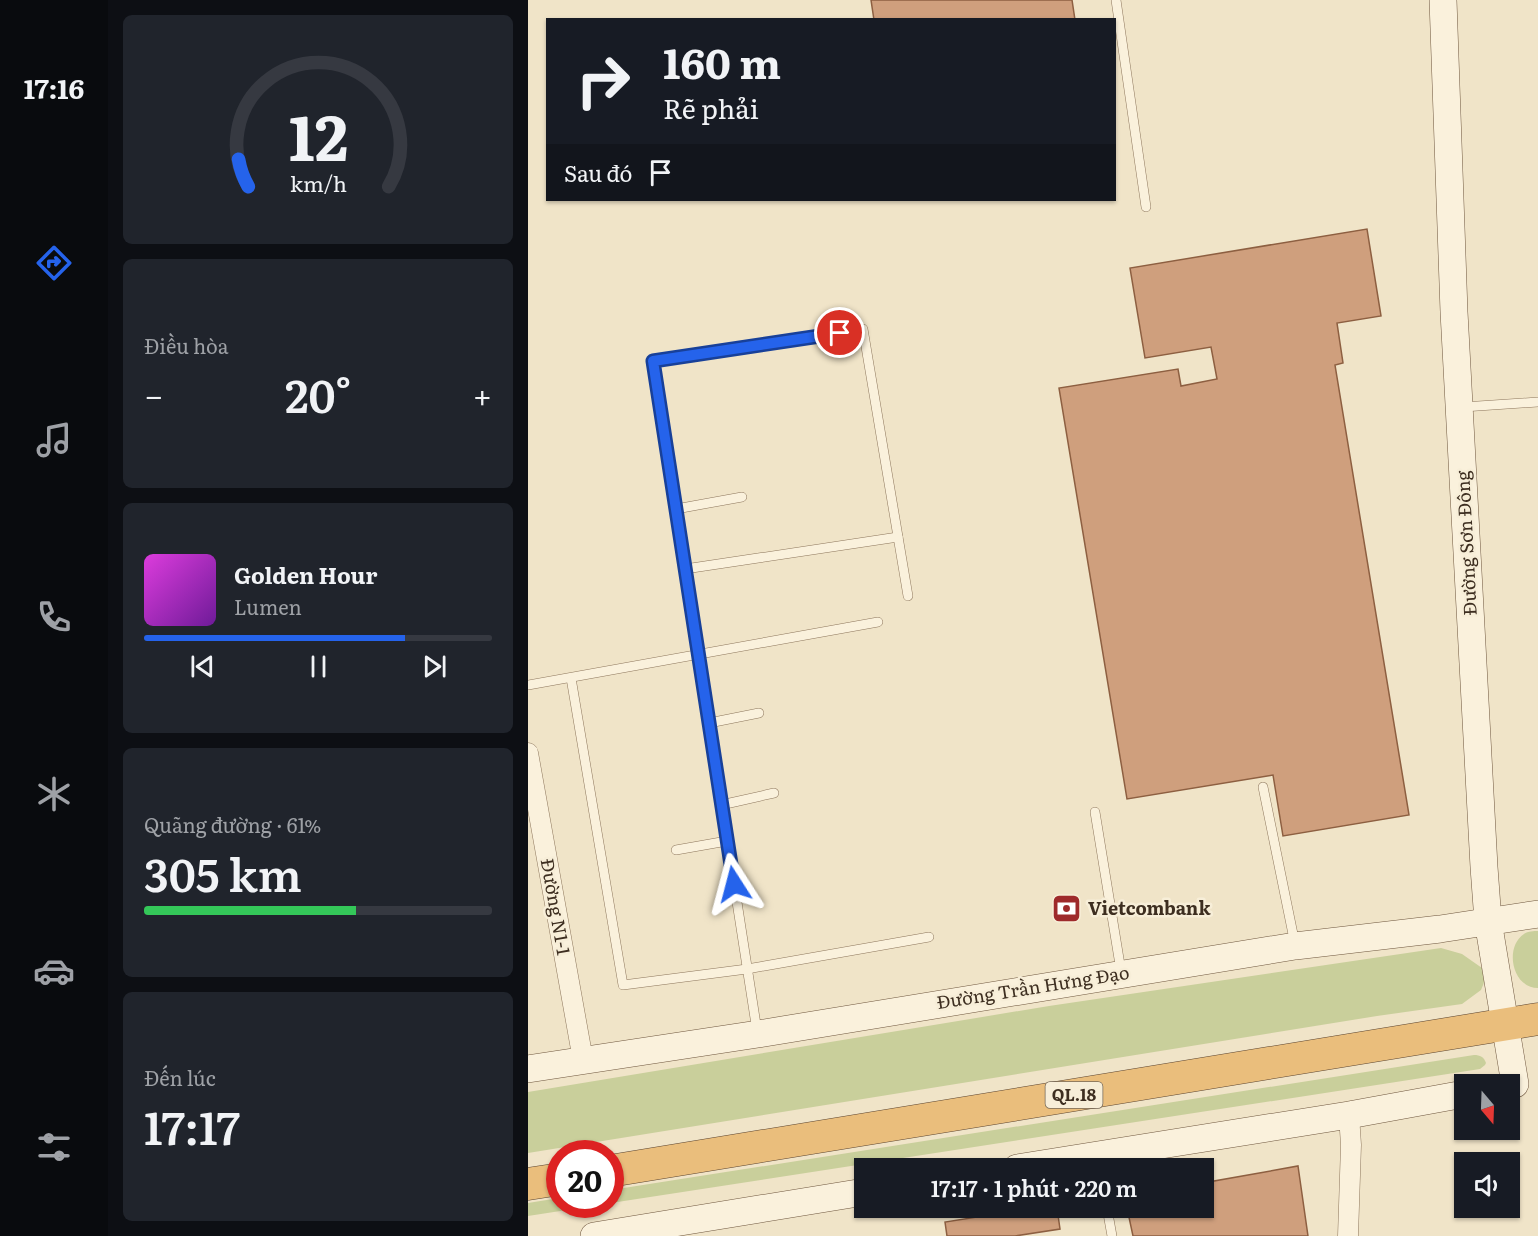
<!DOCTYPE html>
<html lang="vi">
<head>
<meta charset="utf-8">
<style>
	:root { --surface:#171b24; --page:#20242c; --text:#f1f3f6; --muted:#9ea1a6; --line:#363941; --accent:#2563eb }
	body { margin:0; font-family:Literata,serif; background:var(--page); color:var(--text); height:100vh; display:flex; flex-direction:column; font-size:22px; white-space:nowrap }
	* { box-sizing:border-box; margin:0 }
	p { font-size:20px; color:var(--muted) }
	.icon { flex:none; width:33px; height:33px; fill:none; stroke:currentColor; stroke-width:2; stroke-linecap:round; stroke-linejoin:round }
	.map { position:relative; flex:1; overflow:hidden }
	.side { display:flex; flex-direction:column; gap:15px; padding:15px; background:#0d0f14; width:420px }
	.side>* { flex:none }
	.banner { position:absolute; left:18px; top:18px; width:570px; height:183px; border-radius:0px; box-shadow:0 2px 4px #0004; background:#171b24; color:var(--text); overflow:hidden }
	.needle { width:39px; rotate:161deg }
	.controls { position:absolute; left:926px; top:1074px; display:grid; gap:12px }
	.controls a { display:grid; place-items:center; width:66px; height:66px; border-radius:0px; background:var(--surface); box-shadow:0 2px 4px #0004; font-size:30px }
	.speed { position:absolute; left:18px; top:1140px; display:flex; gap:12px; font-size:30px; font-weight:700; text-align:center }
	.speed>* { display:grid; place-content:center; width:78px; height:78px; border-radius:50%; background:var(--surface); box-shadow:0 2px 4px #0004; line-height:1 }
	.speed .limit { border:9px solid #d22; background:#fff; color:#111 }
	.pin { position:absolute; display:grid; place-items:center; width:51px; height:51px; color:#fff; margin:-26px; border:3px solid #fff; border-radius:50%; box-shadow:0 2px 6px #0007 }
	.me { position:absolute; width:66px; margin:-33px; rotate:351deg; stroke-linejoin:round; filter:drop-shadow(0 0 4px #0008) }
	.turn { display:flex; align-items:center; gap:21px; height:126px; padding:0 18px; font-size:27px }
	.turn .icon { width:78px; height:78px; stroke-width:2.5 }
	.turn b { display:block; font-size:42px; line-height:51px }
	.then { display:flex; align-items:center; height:57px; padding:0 18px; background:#0003; gap:12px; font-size:22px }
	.big { font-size:45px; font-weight:600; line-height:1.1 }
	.side .card { flex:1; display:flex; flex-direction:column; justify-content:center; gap:9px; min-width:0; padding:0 21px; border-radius:9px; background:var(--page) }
	.side .dial { align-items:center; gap:0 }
	.dial svg { height:156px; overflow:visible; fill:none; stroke:var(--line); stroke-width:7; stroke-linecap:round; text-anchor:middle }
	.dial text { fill:var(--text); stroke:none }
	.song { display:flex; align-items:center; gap:18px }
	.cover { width:72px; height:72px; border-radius:9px; background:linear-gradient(135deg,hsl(300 70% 55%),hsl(280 70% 35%)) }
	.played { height:6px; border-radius:3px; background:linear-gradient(90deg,var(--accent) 75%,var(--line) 75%) }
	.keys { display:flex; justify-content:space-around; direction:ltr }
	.heat { display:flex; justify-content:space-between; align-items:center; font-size:33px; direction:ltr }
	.charge { height:9px; border-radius:4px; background:linear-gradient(90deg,#34c759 61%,var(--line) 0) }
	.trip { position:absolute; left:326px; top:1158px; width:360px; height:60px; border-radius:0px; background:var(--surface); box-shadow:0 2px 4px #0004; font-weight:600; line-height:60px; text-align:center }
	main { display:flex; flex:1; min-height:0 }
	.dock { display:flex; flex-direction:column; width:108px; justify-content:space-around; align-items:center; background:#090b0e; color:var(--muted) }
	.dock .icon { width:42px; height:42px }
	.dock .on { color:var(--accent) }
	.dock b { font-size:27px; color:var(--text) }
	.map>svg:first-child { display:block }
	.green { fill:#c9cf9b }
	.building { fill:#cf9f7d; stroke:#8d5f41; stroke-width:1.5 }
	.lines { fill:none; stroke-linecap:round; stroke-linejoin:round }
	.service-casing { stroke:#8d765c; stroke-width:10 }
	.minor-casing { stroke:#8d765c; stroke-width:21 }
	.secondary-casing { stroke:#6f573f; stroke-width:28 }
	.trunk-casing { stroke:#5b4430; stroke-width:33 }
	.service { stroke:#faf1dc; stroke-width:9 }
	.minor { stroke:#faf1dc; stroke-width:20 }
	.secondary { stroke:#faf1dc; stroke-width:27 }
	.trunk { stroke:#eabe7c; stroke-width:32 }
	.route-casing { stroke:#184099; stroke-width:15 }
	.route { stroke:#2563eb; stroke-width:10 }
	.labels { text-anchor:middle; stroke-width:5; stroke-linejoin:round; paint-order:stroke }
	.shield { fill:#f7eed8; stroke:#756857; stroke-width:1.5 }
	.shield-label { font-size:16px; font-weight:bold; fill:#3d2e20 }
	.street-label { font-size:18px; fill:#3d2e20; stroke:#f7eed8 }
	.poi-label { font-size:18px; font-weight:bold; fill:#3d2e20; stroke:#f7eed8; text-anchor:start }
</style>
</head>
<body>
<main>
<nav class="dock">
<b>17:16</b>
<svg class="icon on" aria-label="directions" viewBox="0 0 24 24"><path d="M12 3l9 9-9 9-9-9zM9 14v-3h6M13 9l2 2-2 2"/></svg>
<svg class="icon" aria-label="music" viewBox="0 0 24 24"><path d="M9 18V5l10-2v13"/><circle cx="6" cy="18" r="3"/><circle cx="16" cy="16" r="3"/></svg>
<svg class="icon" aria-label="phone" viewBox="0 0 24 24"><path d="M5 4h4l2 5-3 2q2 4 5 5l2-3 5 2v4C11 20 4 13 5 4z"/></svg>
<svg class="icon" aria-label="climate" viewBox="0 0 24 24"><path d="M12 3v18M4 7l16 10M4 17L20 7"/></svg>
<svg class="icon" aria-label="car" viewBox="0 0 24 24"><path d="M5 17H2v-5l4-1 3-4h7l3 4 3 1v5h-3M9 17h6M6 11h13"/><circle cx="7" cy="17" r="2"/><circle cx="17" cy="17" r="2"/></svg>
<svg class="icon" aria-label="filters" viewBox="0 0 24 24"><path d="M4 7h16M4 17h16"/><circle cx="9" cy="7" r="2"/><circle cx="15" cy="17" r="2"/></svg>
</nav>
<section class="side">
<div class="card dial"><svg viewBox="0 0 100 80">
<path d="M14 69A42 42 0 1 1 86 69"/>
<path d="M14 69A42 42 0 0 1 9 55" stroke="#2563eb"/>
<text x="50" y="56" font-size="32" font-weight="700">12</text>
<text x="50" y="72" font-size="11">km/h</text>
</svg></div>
<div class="card"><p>Điều hòa</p>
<div class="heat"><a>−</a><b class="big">20°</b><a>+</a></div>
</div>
<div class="card">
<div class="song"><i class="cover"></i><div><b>Golden Hour</b><p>Lumen</p></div></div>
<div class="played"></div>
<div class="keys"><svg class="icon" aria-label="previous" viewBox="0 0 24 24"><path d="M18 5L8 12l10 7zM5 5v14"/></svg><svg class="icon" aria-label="pause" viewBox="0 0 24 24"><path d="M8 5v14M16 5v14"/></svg><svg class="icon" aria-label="next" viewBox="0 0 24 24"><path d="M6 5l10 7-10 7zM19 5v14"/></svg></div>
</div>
<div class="card"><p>Quãng đường · 61%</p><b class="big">305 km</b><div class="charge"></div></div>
<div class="card"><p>Đến lúc</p><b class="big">17:17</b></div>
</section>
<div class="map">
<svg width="1010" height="1236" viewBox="0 0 1010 1236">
	<rect width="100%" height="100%" fill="#f0e4c8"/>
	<!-- green -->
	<g class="green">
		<path d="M1010 931V988C984 988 976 947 996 934 1000 931 1006 931 1010 931Z"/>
		<polygon points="913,948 934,954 954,968 957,980 953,990 934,1004 849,1016 0,1153 0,1092 521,1006"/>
		<path d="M946 1055C952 1055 956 1057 958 1063L957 1065 952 1069 83 1203V1190Z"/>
		<polygon points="31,1198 32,1204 71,1205 0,1216 0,1203"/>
	</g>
	<!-- building -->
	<g class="building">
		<polygon points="343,0 544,0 547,20 346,20"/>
		<polygon points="839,229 853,316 809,323 815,363 807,365 881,815 755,836 745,775 599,799 531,388 650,369 653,386 689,379 683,347 617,358 602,268"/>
		<polygon points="770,1166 780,1236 605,1236 599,1208 675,1208 675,1183"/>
		<polygon points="505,1208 529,1208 532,1229 487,1236 419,1236 417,1222"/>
	</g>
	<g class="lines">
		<defs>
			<g id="service">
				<polyline points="588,0 618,207"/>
				<polyline points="935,407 1010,402"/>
				<polyline points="148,509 214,497"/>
				<polyline points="157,569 370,537"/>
				<polyline points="43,678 95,985 219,969 401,937"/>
				<polyline points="0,685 350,622"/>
				<polyline points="181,723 231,713"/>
				<polyline points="735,787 767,944"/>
				<polyline points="193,805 246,793"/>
				<polyline points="567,812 593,971"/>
				<polyline points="148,850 199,841"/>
				<polyline points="229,1031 125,361 335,329 380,596"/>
				<polyline points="579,1208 584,1236"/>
			</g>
			<g id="minor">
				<polyline points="0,753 55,1060"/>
				<polyline points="820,1236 823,1145 821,1115"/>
			</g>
			<g id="secondary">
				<polyline points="915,0 926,312 956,867 960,921 987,1084"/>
				<polyline points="0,1069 230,1034 767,946 912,929 1010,914"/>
				<polyline points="489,1168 821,1115 936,1094"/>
				<polyline points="66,1236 336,1192"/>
			</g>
			<g id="trunk">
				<polyline points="82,1171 1010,1019"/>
				<polyline points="0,1184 32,1179"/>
			</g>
		</defs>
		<!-- service casing -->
		<use href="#service" class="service-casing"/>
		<!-- minor casing -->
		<use href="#minor" class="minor-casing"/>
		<!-- secondary casing -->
		<use href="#secondary" class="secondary-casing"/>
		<!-- trunk casing -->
		<use href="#trunk" class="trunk-casing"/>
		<!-- service -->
		<use href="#service" class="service"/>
		<!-- minor -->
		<use href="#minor" class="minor"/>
		<!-- secondary -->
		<use href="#secondary" class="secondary"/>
		<!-- trunk -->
		<use href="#trunk" class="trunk"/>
	</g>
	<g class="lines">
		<defs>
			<polyline id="route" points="206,884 125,361 312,333"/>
		</defs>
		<!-- route casing -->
		<use href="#route" class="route-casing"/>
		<!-- route -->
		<use href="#route" class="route"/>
	</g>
	<!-- icons -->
	<defs>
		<symbol id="bank-square" viewBox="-11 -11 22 22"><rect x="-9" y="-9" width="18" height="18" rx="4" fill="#9e2a2b" stroke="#f7eed8"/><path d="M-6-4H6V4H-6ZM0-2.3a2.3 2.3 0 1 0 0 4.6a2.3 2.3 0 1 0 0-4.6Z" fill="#fff"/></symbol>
	</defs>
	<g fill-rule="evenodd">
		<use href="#bank-square" x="522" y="892" width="33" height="33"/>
	</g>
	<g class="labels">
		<!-- shield labels -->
		<rect class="shield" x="517.5" y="1082" width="57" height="26" rx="4.5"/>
		<g class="shield-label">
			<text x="546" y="1101">QL.18</text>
		</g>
		<!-- street labels -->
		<g class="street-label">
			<text transform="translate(939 543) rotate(-93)" y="6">Đường Sơn Đông</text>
			<text transform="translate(27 907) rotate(80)" y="6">Đường N1-1</text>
			<text transform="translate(505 988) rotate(-9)" y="6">Đường Trần Hưng Đạo</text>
		</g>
		<!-- poi labels -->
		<g class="poi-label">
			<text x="560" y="915">Vietcombank</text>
		</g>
	</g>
</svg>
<div class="controls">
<a><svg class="needle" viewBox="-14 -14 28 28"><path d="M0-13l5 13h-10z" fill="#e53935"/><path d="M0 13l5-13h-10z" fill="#9ea1a6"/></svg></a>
<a><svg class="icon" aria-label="sound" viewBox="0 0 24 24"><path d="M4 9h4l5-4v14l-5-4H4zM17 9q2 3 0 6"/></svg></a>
</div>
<div class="speed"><div class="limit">20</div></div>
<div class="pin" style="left:312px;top:333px;background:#d93025"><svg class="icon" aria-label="arrive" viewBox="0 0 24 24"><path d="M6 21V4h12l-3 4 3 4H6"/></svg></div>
<svg class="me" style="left:206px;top:884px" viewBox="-20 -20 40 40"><path d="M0-17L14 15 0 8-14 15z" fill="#2563eb" stroke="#fff" stroke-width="4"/></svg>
<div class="trip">17:17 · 1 phút · 220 m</div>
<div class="banner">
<div class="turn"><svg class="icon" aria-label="right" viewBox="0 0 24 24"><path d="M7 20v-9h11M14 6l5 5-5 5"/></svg><div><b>160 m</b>Rẽ phải</div></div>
<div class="then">Sau đó<svg class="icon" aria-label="arrive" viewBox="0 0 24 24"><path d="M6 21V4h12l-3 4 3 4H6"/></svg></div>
</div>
</div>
</main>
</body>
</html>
